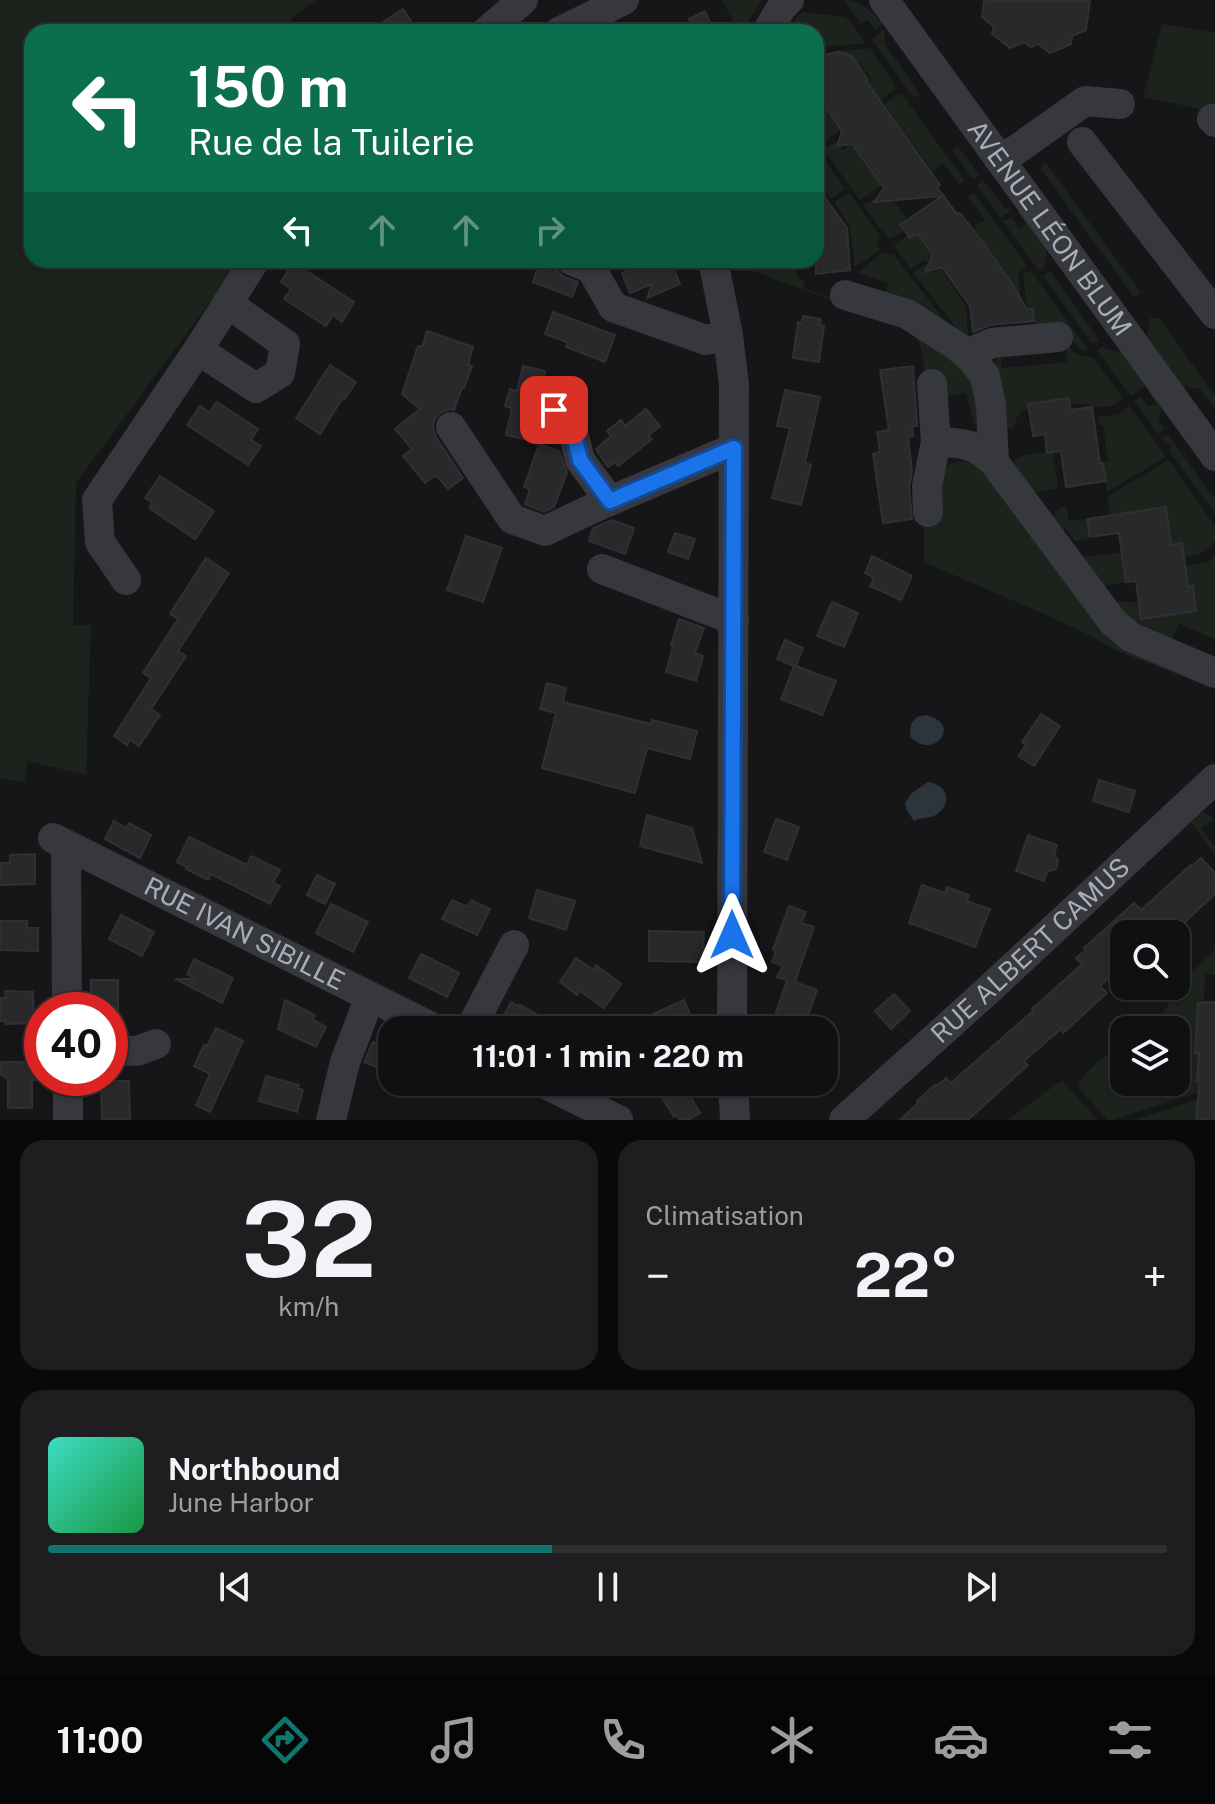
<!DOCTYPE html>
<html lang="fr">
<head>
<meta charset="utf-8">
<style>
	:root { --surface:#101012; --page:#1e1e20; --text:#f1f3f6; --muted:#9c9d9f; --line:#303032; --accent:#0f766e }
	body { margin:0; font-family:"Public Sans",sans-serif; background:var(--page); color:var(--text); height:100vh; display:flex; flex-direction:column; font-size:30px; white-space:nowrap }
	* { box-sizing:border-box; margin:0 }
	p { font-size:26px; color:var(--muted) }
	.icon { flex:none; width:44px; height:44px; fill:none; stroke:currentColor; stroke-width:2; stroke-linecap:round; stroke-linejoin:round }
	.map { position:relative; height:1120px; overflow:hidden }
	.panel { display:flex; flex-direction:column; gap:20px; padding:20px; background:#09090a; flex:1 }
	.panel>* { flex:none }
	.top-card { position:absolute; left:24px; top:24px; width:800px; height:244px; border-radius:24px; box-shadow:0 2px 6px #0004,0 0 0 2px var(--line); background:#0b6e4f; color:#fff; overflow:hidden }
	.tools { position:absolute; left:1110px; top:920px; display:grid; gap:16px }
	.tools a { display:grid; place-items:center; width:80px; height:80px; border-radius:16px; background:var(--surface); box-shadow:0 2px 6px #0004,0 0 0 2px var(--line); font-size:40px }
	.speed { position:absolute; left:24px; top:992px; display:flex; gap:16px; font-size:40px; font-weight:700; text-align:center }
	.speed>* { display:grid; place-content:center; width:104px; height:104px; border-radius:50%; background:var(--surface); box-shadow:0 2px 6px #0004,0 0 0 2px var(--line); line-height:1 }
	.speed .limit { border:12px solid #d22; background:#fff; color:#111 }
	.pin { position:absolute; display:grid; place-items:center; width:68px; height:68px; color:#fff; margin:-34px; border-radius:16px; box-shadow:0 4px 12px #0006 }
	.me { position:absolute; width:88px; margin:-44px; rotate:0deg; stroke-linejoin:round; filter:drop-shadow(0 0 6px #0008) }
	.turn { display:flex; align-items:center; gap:28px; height:168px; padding:0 32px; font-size:36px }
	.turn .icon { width:104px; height:104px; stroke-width:2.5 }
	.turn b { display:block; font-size:56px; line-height:68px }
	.lanes { display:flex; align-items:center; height:76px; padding:0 32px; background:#0003; justify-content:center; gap:40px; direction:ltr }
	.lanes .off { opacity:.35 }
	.big { font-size:60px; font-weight:700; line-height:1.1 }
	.panel .tile { flex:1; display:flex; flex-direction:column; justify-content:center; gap:12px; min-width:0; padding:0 28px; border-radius:24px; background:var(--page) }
	.panel .dial { align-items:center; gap:0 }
	.dial b { font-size:104px; line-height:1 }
	.song { display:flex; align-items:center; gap:24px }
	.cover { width:96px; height:96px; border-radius:12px; background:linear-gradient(135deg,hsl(170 70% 55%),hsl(140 70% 35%)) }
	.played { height:8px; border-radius:4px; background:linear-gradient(90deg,var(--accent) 45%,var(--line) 45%) }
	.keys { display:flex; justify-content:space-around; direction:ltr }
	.heat { display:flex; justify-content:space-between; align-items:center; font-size:44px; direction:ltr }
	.panel .tiles { flex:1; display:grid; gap:20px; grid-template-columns:1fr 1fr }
	.tile:last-child { grid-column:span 2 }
	.trip { position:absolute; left:378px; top:1016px; width:460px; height:80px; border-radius:24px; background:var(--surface); box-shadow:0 2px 6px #0004,0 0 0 2px var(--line); font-weight:700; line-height:80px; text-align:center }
	.menu { display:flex; height:128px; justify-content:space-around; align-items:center; background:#060607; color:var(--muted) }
	.menu .icon { width:56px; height:56px }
	.menu .active { color:var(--accent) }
	.menu b { font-size:36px; color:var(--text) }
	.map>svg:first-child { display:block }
	.green { fill:#1c231d }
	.water { fill:#2c353c }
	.building { fill:#29292c; stroke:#303034; stroke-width:2 }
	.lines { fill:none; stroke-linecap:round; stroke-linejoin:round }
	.minor { stroke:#37383d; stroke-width:30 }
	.route-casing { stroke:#114b97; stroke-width:20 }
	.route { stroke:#1a73e8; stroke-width:14 }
	.labels { text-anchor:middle; stroke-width:8; stroke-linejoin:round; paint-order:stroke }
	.street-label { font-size:26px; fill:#a8adb8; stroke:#111113 }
</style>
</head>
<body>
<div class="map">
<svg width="1215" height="1120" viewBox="0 0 1215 1120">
	<rect width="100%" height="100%" fill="#161618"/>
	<!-- green -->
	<g class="green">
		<polygon points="0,0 316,0 296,14 283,32 32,32 32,260 241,260 76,483 73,625 91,625 86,775 28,761 24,783 0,778"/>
		<polygon points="722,0 762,0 741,32 738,32"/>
		<path d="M843 0C860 1 873 12 883 24L875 30 868 20 861 24Z"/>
		<polygon points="802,12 846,17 866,43 816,48 816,32 785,32"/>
		<polygon points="1162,24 1215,33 1215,112 1143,97"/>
		<polygon points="885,29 884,43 920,94 914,98 872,40"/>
		<polygon points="870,48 895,85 894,87 895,89 883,98 879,99 868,83 872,79 859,63 835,51"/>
		<polygon points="898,94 899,96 902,94 965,181 959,184 943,163 933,171 885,106 885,103"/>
		<polygon points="827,110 841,130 820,145 816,139 816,113"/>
		<polygon points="836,142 843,150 852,144 882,185 860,200 823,149"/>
		<polygon points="958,146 979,175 973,179 952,150"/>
		<polygon points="816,147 845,189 831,199 816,178"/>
		<polygon points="1046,163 1141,293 1134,297 1040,168"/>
		<polygon points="984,181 1005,208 1012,210 1001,218 977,186"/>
		<polygon points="849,193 880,236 877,246 880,250 855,267 850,227 834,202"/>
		<polygon points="974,193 1027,266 1018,272 1021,301 1017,301 1015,286 974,229 976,228 975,226 985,220 968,197"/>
		<polygon points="879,197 891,197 907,220 900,225 904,231 890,239 885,232 881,230 863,205"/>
		<polygon points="1020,211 1047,248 1045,266 1039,271 1003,222 1011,217 1020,229 1026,224 1018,213"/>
		<polygon points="918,234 934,258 927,262 924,260 910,269 894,245 908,235 911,238"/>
		<polygon points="882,253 894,255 957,337 883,299 888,283 857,273"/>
		<polygon points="729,260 793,260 799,279 803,280 805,289 904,323 977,376 983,438 977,433 966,393 947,396 927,383 920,344 909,329 753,271 732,271"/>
		<polygon points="925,264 932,273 940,268 966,306 968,335 963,336 913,273"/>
		<polygon points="1031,271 1087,348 1085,351 1079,349 1071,340 1035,329 1033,310 1027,310 1023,274"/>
		<polygon points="1050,271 1099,340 1092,344 1043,276"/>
		<polygon points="1150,318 1159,318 1215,396 1215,409 1200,389 1181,386 1147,338"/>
		<path d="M1069 345 1075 354 1094 358 1123 398 1112 406 1090 407 1089 404H1070L1068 398 1029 404V410C1018 409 1017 419 1013 428L1001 430 993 369 998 353 1000 352 1002 368 1067 362 1066 346Z"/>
		<polygon points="1103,346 1107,350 1122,352 1150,383 1131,396 1097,350"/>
		<polygon points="1152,389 1162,404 1158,420 1165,429 1158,434 1134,401 1141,397 1148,407 1156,403 1148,391"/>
		<polygon points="1129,406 1166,457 1107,492 1103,463 1108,462 1103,425 1099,425 1098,417 1118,415"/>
		<polygon points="1166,436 1169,436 1215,499 1215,513 1169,451 1171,446 1170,444 1165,444 1161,438"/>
		<path d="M1053 452 1058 488 1030 493 1012 465C1019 452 1039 454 1053 452Z"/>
		<polygon points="1169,460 1215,526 1215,540 1205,552 1184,558 1182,544 1171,545 1166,508 1110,516 1108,496"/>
		<polygon points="962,461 977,464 1074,587 1215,681 1215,689 1115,650 1085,633 1051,617 924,562 924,516 942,469 954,462"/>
		<polygon points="1066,505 1069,521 1087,519 1090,537 1087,539 1075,541 1065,528 1060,531 1053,516 1060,508"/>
		<polygon points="1122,552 1126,582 1101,586 1080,558"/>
		<polygon points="1215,555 1215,639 1179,624 1172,639 1131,620 1116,602 1139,602 1141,619 1196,611 1193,587 1188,587 1185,566 1210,561"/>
		<polygon points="1203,812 1214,819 1201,828 1215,847 1215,855 1191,822"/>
		<polygon points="1215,949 1215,975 1205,974 1204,1002 1198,1003 1195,1052 1200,1053 1197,1080 1211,1077 1215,1087 1113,1120 1108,1120 1079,1088 1078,1084 1090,1069 1124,1040 1124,1082 1176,1082 1176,1030 1141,1030 1158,1019 1189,975"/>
		<polygon points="1062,1080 1097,1120 1008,1120"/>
		<polygon points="1215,1094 1197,1108 1196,1120 1134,1120"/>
	</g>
	<!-- water -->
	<g class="water">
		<path d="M926 715C965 725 931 762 910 736L911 724 917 717Z"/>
		<path d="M928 782C950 785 952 806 934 816 927 819 921 817 914 821L906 809 905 803 912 793Z"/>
	</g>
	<!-- building -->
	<g class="building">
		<polygon points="984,0 1090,0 1086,30 1072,36 1071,44 1050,53 1038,44 1030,47 1024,42 1010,48 992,34 994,27 982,17"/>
		<polygon points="403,9 418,32 368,32"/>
		<polygon points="705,11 714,32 695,32 689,19"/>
		<polygon points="839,52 852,56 868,80 866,81 940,185 937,187 957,214 960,213 984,244 1013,285 1027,310 1033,309 1034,321 990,325 973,332 970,306 942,267 925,272 933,255 918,234 910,238 900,225 942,196 874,202 884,188 852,144 837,146 842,131 816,93 816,56"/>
		<polygon points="816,185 847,228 850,270 816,274"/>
		<polygon points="637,260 670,260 680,284 647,298 652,284 630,293 622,273 639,266"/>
		<polygon points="293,262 354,302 342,322 333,315 326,326 284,299 291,289 281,282"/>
		<polygon points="539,264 556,270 564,277 578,282 572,297 533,282"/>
		<polygon points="553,312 615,335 605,362 566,347 567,342 545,334"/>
		<polygon points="803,316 821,319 820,325 824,326 819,362 793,358 798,322 802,323"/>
		<polygon points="427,331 473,347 468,365 472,366 464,388 462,388 454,410 449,409 440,413 435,418 433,427 436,437 463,478 448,489 436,475 425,483 403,456 412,449 395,429 420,409 402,394 418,346 422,347"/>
		<polygon points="330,365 356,382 344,400 342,399 320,434 296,418"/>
		<polygon points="523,366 545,371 542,384 547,386 545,395 537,404 536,412 539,419 533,441 506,435 512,408 505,406 510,389 517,391"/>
		<polygon points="913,366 917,426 912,426 913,436 908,437 912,471 909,487 912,519 883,523 873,454 880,452 877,432 889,430 880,370"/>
		<polygon points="785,390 820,397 805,463 811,465 801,505 772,498 790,428 777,426"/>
		<polygon points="1069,398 1070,410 1092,407 1100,463 1103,463 1106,481 1066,487 1061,451 1047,453 1045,434 1033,436 1028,404"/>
		<polygon points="217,402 258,429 251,440 261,446 248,465 187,425 200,406 209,412"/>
		<polygon points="646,409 660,426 648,436 652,439 618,466 615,462 608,467 596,449 611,436 607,431 621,420 625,426"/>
		<polygon points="539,444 559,451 567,472 554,507 544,512 525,504 530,489 524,487"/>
		<polygon points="160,476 214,511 195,539 149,508 152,502 145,498"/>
		<polygon points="1166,507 1171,545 1182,543 1188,587 1193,586 1196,611 1141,619 1136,581 1126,582 1119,533 1090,537 1087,519"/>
		<polygon points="612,520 634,528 625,554 589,541 593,528"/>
		<polygon points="675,533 695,539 688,559 668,552"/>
		<polygon points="466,536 502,548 483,602 447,590"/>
		<polygon points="872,556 912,576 901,600 870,586 874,578 865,573"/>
		<polygon points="206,558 229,573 178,651 186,656 151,709 160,715 139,746 130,740 127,745 114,736 151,678 143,673 178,619 170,614"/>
		<polygon points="832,602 858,613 844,647 817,636"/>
		<polygon points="679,619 704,628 695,653 703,656 696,681 666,672 673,646 671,645"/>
		<polygon points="785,640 803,648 796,666 836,681 822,715 781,699 794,666 777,659"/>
		<polygon points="547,683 566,688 563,702 651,724 652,720 697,731 690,759 647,748 635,793 542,768 556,713 540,709"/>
		<polygon points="1041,714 1060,726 1034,766 1018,756 1026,745 1022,742"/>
		<polygon points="1099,780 1135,791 1129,812 1093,801"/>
		<polygon points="647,815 692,828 702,863 640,846"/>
		<polygon points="776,819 799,827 787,860 764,852"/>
		<polygon points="114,821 126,828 129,823 151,835 140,858 105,839"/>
		<polygon points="1028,835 1057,845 1054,854 1058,861 1056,869 1047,872 1044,881 1016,871"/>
		<polygon points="189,837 247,865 251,856 280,870 273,883 280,886 270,904 211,874 208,880 186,869 187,867 177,862"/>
		<polygon points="35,854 35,884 0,885 0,863 10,863 10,855"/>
		<polygon points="1201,858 1215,873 1215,894 1172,934 1124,934 1124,965 1100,986 1107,993 1063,1033 1062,1028 1024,1061 1028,1065 968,1120 900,1120 918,1103 917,1101 936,1084 937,1086 946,1078 951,1083 1033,1011 1032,1009 1082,964 1076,958 1086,950 1084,948 1134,903 1141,910 1191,865 1192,866"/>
		<polygon points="317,875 335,884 325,904 307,895"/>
		<polygon points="922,885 945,893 947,887 969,895 967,901 990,909 975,947 909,923"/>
		<polygon points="537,890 575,901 566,930 529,918"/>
		<polygon points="452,900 468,907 471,900 490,909 477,935 442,919"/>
		<polygon points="331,904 368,922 353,952 316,933"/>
		<polygon points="789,906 806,912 801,923 814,927 795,982 817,990 803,1030 770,1030 787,980 777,977 783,966 772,962 776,951 773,950"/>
		<polygon points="121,915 154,932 142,956 109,939"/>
		<polygon points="0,921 27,921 27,928 38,928 38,951 0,950"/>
		<polygon points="649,931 704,932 703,962 649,961"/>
		<polygon points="421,954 459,973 447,997 409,978"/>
		<polygon points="576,958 594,970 596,965 621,984 604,1008 580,991 577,995 560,982"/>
		<polygon points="194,959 233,978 222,1003 175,979 192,979 193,977 187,974"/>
		<rect x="91" y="980" width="27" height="30"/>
		<polygon points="5,991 33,992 34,1023 6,1024 5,1021 0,1021 0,998 6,998"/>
		<polygon points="894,994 910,1011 891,1029 875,1011"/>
		<polygon points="285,1000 315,1015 313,1020 326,1027 316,1047 278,1029"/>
		<polygon points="684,1000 693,1021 685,1024 688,1030 660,1030 653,1014"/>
		<polygon points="511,1002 520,1007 520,1005 566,1030 509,1030 499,1025"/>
		<polygon points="1215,1002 1215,1120 1196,1120 1200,1080 1197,1081 1199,1053 1195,1053 1198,1003"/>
		<polygon points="216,1028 243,1041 210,1112 196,1105 210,1074 194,1066 204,1045 207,1046"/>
		<polygon points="373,1042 392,1051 392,1073 364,1062"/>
		<polygon points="0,1062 39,1062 40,1080 32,1080 32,1108 8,1108 8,1079 0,1074"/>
		<polygon points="266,1076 299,1085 297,1088 303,1090 297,1112 259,1101"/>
		<polygon points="101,1081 129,1081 130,1120 102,1120"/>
		<polygon points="680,1084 685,1092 687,1091 700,1113 688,1120 680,1120 676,1115 674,1117 661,1096"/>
	</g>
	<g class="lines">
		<!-- minor -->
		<g class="minor">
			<path id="s1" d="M884 0 1215 456"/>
			<polyline points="486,32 523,0"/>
			<polyline points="559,32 624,0"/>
			<polyline points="767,32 781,8 789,0"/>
			<polyline points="1212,119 1215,122"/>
			<polyline points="1082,142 1215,314"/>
			<polyline points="998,158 1016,150 1085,101 1120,104"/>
			<polyline points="571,260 591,268 613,307 706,340 728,335"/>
			<polyline points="713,260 728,335 734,385 732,1030"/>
			<polyline points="845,295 907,314 958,347 971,358 985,376 991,406 994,462"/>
			<polyline points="227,303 285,344 280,373 256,388 198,350 255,260"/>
			<polyline points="967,354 992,343 1058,337"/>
			<polyline points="554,410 574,436 580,460 610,501"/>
			<polyline points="451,427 512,519 545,531 598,506 734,448"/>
			<path d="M936 442C964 443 973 443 994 462L1113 622 1131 637 1215 673"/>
			<polyline points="928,512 927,486 936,442 932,384"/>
			<polyline points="602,569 734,620"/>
			<polyline points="126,580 100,542 97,500 198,350"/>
			<path id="s2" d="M53 838 437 1030"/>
			<polyline points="66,846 67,1010"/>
			<polyline points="470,1030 514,945"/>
			<polyline points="110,1050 137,1051 156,1044"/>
			<polyline points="68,1078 68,1120"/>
			<polyline points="542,1082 618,1120"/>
			<polyline points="733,1082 735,1120"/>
			<polyline points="331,1120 345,1062 370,997"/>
			<path id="s3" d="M844 1120 985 993 1215 779"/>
		</g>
	</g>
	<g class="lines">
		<defs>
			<polyline id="route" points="554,410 574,436 580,460 610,501 734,448 732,935"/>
		</defs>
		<!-- route casing -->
		<use href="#route" class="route-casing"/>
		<!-- route -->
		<use href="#route" class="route"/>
	</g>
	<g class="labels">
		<!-- street labels -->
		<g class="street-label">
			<text dy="9" stroke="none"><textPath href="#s1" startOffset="282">AVENUE LÉON BLUM</textPath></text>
			<text dy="9" stroke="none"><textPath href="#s2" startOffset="214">RUE IVAN SIBILLE</textPath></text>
			<text dy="9" stroke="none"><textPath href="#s3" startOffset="252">RUE ALBERT CAMUS</textPath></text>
		</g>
	</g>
</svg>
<div class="tools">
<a><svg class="icon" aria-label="search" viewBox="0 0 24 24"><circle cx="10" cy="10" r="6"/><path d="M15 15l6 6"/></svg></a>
<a><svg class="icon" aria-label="layers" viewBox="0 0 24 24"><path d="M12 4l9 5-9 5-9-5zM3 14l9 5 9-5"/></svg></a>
</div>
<div class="speed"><div class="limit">40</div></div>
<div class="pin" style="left:554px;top:410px;background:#d93025"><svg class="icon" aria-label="arrive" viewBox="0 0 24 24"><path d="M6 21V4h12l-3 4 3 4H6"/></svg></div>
<svg class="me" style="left:732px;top:935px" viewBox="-20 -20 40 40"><path d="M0-17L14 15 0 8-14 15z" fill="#1a73e8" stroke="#fff" stroke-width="4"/></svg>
<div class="trip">11:01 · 1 min · 220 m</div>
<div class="top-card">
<div class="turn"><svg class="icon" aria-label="left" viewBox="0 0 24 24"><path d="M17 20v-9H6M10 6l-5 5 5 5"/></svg><div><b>150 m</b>Rue de la Tuilerie</div></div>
<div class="lanes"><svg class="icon" aria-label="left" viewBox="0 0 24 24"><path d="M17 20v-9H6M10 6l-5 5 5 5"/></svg><svg class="icon off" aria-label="ahead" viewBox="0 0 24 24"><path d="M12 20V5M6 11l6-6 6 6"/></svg><svg class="icon off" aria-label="ahead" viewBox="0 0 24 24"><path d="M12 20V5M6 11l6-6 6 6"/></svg><svg class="icon off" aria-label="right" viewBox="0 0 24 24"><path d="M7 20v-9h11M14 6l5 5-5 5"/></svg></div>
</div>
</div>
<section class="panel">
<div class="tiles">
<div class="tile dial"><b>32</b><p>km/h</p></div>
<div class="tile"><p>Climatisation</p>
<div class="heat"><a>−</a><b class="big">22°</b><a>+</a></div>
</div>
<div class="tile">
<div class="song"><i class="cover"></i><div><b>Northbound</b><p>June Harbor</p></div></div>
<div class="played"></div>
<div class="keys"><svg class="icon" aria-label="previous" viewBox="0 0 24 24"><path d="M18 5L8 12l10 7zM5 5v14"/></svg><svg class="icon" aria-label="pause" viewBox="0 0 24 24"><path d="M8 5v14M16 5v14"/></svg><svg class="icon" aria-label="next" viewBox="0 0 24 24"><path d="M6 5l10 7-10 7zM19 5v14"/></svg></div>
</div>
</div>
</section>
<nav class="menu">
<b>11:00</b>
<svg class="icon active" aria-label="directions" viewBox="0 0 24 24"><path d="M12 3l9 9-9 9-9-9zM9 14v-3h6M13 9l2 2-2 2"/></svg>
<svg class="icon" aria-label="music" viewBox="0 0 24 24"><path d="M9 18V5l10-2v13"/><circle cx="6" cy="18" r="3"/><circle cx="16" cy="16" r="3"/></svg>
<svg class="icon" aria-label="phone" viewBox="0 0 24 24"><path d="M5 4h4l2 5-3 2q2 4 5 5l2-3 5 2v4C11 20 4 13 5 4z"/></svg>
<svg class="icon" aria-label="climate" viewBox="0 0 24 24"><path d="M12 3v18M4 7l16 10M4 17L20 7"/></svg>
<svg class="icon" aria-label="car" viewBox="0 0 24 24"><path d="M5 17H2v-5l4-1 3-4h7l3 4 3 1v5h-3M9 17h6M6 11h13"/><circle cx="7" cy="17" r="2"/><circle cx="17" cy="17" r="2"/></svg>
<svg class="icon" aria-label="filters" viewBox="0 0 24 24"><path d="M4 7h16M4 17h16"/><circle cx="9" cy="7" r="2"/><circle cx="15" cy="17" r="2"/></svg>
</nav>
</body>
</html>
